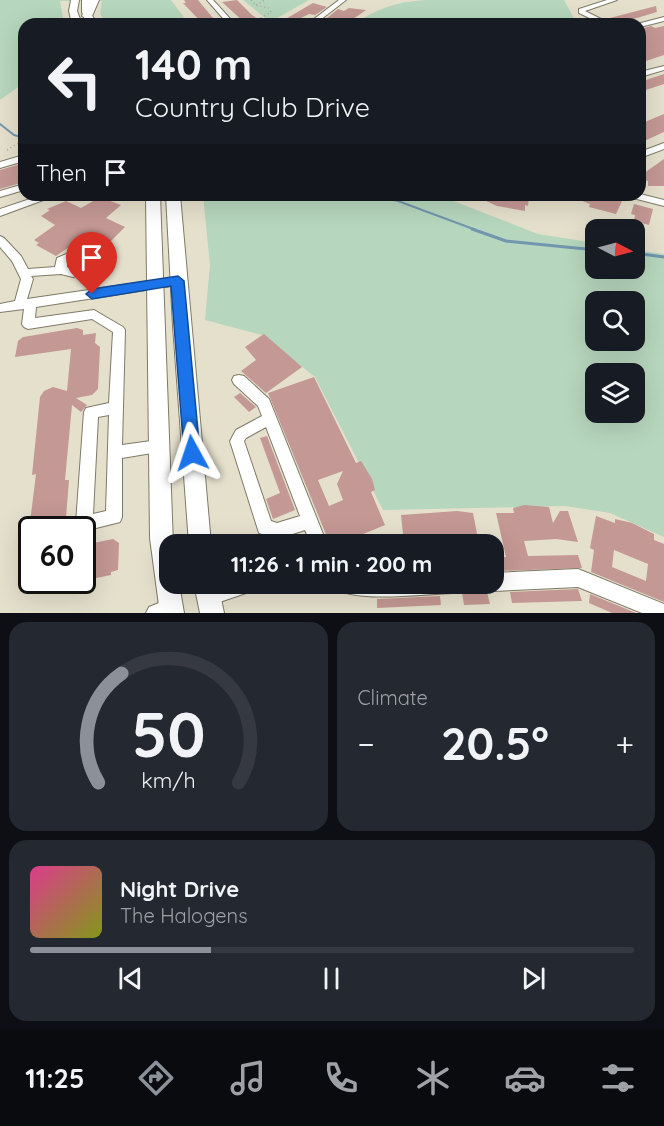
<!DOCTYPE html>
<html lang="en">
<head>
<meta charset="utf-8">
<style>
	:root { --surface:#171b24; --page:#242831; --text:#f1f3f6; --muted:#9ea1a6; --line:#363941; --accent:#8c9099 }
	body { margin:0; font-family:Quicksand,sans-serif; background:var(--page); color:var(--text); height:100vh; display:flex; flex-direction:column; font-size:22px; white-space:nowrap }
	* { box-sizing:border-box; margin:0 }
	p { font-size:20px; color:var(--muted) }
	.icon { flex:none; width:33px; height:33px; fill:none; stroke:currentColor; stroke-width:2; stroke-linecap:round; stroke-linejoin:round }
	.map { position:relative; height:613px; overflow:hidden }
	.drawer { display:flex; flex-direction:column; gap:9px; padding:9px; background:#0d0f14; flex:1 }
	.drawer>* { flex:none }
	.hud { position:absolute; left:18px; top:18px; width:628px; height:183px; border-radius:18px; box-shadow:0 6px 24px #0002; background:#171b24; color:var(--text); overflow:hidden }
	.needle { width:39px; rotate:96deg }
	.fabs { position:absolute; left:585px; top:219px; display:grid; gap:12px }
	.fabs a { display:grid; place-items:center; width:60px; height:60px; border-radius:12px; background:var(--surface); box-shadow:0 6px 24px #0002; font-size:30px }
	.speed { position:absolute; left:18px; top:516px; display:flex; gap:12px; font-size:30px; font-weight:700; text-align:center }
	.speed>* { display:grid; place-content:center; width:78px; height:78px; border-radius:50%; background:var(--surface); box-shadow:0 6px 24px #0002; line-height:1 }
	.speed .limit { border:3px solid #111; border-radius:9px; background:#fff; color:#111 }
	.pin { position:absolute; display:grid; place-items:center; width:51px; height:51px; color:#fff; margin:-62px -26px; border-radius:50% 50% 50% 0; rotate:-45deg; box-shadow:0 0 6px #0007 }
	.pin .icon { rotate:45deg }
	.me { position:absolute; width:66px; margin:-33px; rotate:355deg; stroke-linejoin:round; filter:drop-shadow(0 0 4px #0008) }
	.turn { display:flex; align-items:center; gap:21px; height:126px; padding:0 18px; font-size:27px }
	.turn .icon { width:78px; height:78px; stroke-width:2.5 }
	.turn b { display:block; font-size:42px; line-height:51px }
	.then { display:flex; align-items:center; height:57px; padding:0 18px; background:#0003; gap:12px; font-size:22px }
	.big { font-size:45px; font-weight:700; line-height:1.1 }
	.drawer .tile { flex:1; display:flex; flex-direction:column; justify-content:center; gap:9px; min-width:0; padding:0 21px; border-radius:18px; background:var(--page) }
	.drawer .dial { align-items:center; gap:0 }
	.dial svg { height:156px; overflow:visible; fill:none; stroke:var(--line); stroke-width:7; stroke-linecap:round; text-anchor:middle }
	.dial text { fill:var(--text); stroke:none }
	.song { display:flex; align-items:center; gap:18px }
	.cover { width:72px; height:72px; border-radius:9px; background:linear-gradient(135deg,hsl(330 70% 55%),hsl(70 70% 35%)) }
	.played { height:6px; border-radius:3px; background:linear-gradient(90deg,var(--accent) 30%,var(--line) 30%) }
	.keys { display:flex; justify-content:space-around; direction:ltr }
	.heat { display:flex; justify-content:space-between; align-items:center; font-size:33px; direction:ltr }
	.drawer .tiles { flex:1; display:grid; gap:9px; grid-template-columns:1fr 1fr }
	.tile:last-child { grid-column:span 2 }
	.trip { position:absolute; left:159px; top:534px; width:345px; height:60px; border-radius:18px; background:var(--surface); box-shadow:0 6px 24px #0002; font-weight:700; line-height:60px; text-align:center }
	.menu { display:flex; height:96px; justify-content:space-around; align-items:center; background:#090b0e; color:var(--muted) }
	.menu .icon { width:42px; height:42px }
	.menu .current { color:var(--accent) }
	.menu b { font-size:27px; color:var(--text) }
	.map>svg:first-child { display:block }
	.green { fill:#b6d6bd; fill-rule:evenodd }
	.lines { fill:none; stroke-linecap:round; stroke-linejoin:round }
	.stream-far1 { stroke:#7296ae; stroke-width:2 }
	.stream { stroke:#7296ae; stroke-width:3 }
	.building { fill:#c49894; fill-rule:evenodd }
	.minor-casing { stroke:#7f7a67; stroke-width:2 }
	.major-casing { stroke:#7f7a67; stroke-width:2 }
	.highway-casing { stroke:#7f7a67; stroke-width:2 }
	.path { stroke:#aba797; stroke-width:1.5; stroke-dasharray:1 3; stroke-linecap:butt }
	.minor { fill:#fff; fill-rule:evenodd }
	.major { fill:#fff; fill-rule:evenodd }
	.highway { fill:#fff; fill-rule:evenodd }
	.route { fill:#1a73e8; stroke:#114b97; stroke-width:1.5 }
</style>
</head>
<body>
<div class="map">
<svg width="664" height="613" viewBox="0 0 664 613">
	<rect width="100%" height="100%" fill="#e5e0cc"/>
	<!-- green -->
	<g class="green">
		<polygon points="0,0 171,0 189,24 105,24 100,13 102,1 60,1 64,24 24,24 24,83 0,100"/>
		<polygon points="243,0 309,0 270,22"/>
		<path d="M425 0H564L576 22 355 24C376 8 398 2 425 0Z"/>
		<path d="M203 195H438L538 234 595 243 596 268H634L635 250 664 254V537L610 513 565 506 383 510 315 377 262 335 205 320 210 265ZM596 302H634V340H596ZM596 374H634V412H596Z"/>
	</g>
	<g class="lines">
		<!-- stream-far1 -->
		<g class="stream-far1">
			<polyline points="0,124 14,135 24,138"/>
			<polyline points="372,195 398,201 476,230"/>
		</g>
		<!-- stream -->
		<g class="stream">
			<polyline points="472,229 506,241 596,250"/>
			<polyline points="634,253 664,257"/>
		</g>
	</g>
	<!-- building -->
	<g class="building">
		<polygon points="184,0 198,0 218,24 203,24 183,3 186,3"/>
		<polygon points="237,0 252,15 265,24 246,24 222,2"/>
		<polygon points="313,3 327,7 315,15 309,14 289,24 277,24"/>
		<polygon points="656,6 657,12 617,24 606,19"/>
		<polygon points="349,8 366,10 346,24 327,22 332,19 327,18 338,9 344,11"/>
		<polygon points="651,26 655,28 664,26 664,55 640,63 640,29"/>
		<polygon points="664,74 664,84 640,92 640,82"/>
		<polygon points="664,114 664,132 640,143 640,124"/>
		<polygon points="664,159 664,186 648,186 648,181 640,180 640,176"/>
		<polygon points="24,163 24,182 0,189 0,170"/>
		<polygon points="473,195 529,197 528,206 525,205 525,211 497,206"/>
		<polygon points="567,195 603,195 622,201 616,214 589,207 590,204"/>
		<polygon points="100,197 121,205 106,218 125,227 108,244 93,250 78,241 56,256 36,245 39,243 34,240 55,225 41,216 50,210 47,209 66,201 81,208"/>
		<polygon points="634,204 653,209 649,225 634,221 635,215 631,214"/>
		<polygon points="77,328 83,330 83,335 96,333 95,343 100,347 98,389 92,395 76,398 87,405 81,412 72,405 65,480 69,480 65,530 29,530 36,474 32,475 40,397 44,391 53,387 67,391 71,349 15,357 18,341 23,337"/>
		<polygon points="264,334 302,367 266,393 241,371 256,360 245,347"/>
		<path d="M314 377 356 463 361 461 372 479 375 490 371 492 385 525 344 542 346 544H330L268 393ZM343 471 337 484 343 500 329 506 318 480Z"/>
		<polygon points="240,393 256,407 249,412 234,397"/>
		<polygon points="267,436 295,510 273,519 266,499 280,493 260,438"/>
		<polygon points="524,505 549,507 553,523 560,511 568,511 578,542 556,539 524,541 528,556 578,555 582,568 498,571 495,557 506,557 496,513 514,513 513,508"/>
		<polygon points="457,511 473,513 479,544 404,544 401,515"/>
		<path d="M596 516 615 523V519L632 523 654 534V540L664 544V602L591 572 594 550 590 548ZM614 550 648 564 646 581 612 567Z"/>
		<polygon points="113,539 119,543 118,570 111,572 111,575 82,581 83,545"/>
		<polygon points="26,549 32,550 32,593 22,582"/>
		<polygon points="39,580 70,580 70,584 38,591"/>
		<polygon points="578,589 582,601 512,603 510,592"/>
		<polygon points="487,592 490,604 464,605 462,593"/>
		<polygon points="590,594 636,613 612,613 589,603"/>
		<polygon points="440,596 441,605 377,608 377,599"/>
	</g>
	<g class="lines">
		<defs>
			<g id="minor">
				<polygon points="207,0 213,0 235,24 228,24"/>
				<polygon points="339,0 346,0 315,24 309,24 310,22"/>
				<polygon points="607,0 617,0 585,11 611,24 602,24 579,13 579,9"/>
				<polygon points="664,17 664,21 640,27 640,24 637,24"/>
				<polygon points="664,66 664,70 640,77 640,72"/>
				<polygon points="664,143 664,149 640,158 640,152"/>
				<polygon points="24,155 24,161 0,168 0,162"/>
				<polygon points="24,184 24,190 0,197 0,191"/>
				<polygon points="640,194 664,200 664,206 629,197 628,195"/>
				<polygon points="42,195 57,195 0,216 0,209"/>
				<path d="M0 236 4 238 21 256 28 269 55 267 57 258 78 249 92 254 94 257 90 270 73 277 61 274 31 276 33 279 27 299 178 277 184 281 178 285 36 307 35 318 94 310 123 327 125 330 122 445 158 440 163 441 165 446 163 451 158 452 122 458V517L120 522 84 531 78 529 76 523 84 412 86 408 109 403 113 332 92 319 28 329 24 327 22 324 24 309 0 312V304L15 301 21 279 12 261 0 247ZM78 257 82 259 81 265 72 269 67 267V263ZM109 415 106 511 93 514 98 417Z"/>
				<path d="M239 375 244 376 269 399 327 544H311L305 530 277 539 259 533 230 441 236 430 262 416 258 406 234 384 232 380 234 376ZM266 427 300 516 277 523 271 521 244 441 246 438Z"/>
				<polygon points="578,569 664,604 664,613 642,613 578,587 494,591 488,588 486,584 494,584 494,573"/>
				<polygon points="222,584 255,584 252,590 246,593 208,606 202,603 199,597 202,591"/>
				<path d="M334 584H462L459 590 453 593C422 594 365 602 337 590Z"/>
				<polygon points="171,598 177,601 180,607 177,613 146,613 149,607"/>
			</g>
			<g id="major">
				<polygon points="71,0 79,0 77,11 82,24 72,24 69,11"/>
				<polygon points="82,0 90,0 90,12 97,24 87,24 82,12"/>
				<polygon points="146,195 160,195 173,544 170,544 170,584 179,584 184,613 160,613 150,538"/>
				<polygon points="166,195 180,195 211,544 189,544 173,326"/>
				<polygon points="194,584 218,584 224,613 200,613"/>
			</g>
			<polygon id="highway" points="89,0 99,0 92,16 87,19 82,16"/>
		</defs>
		<!-- minor casing -->
		<use href="#minor" class="minor-casing"/>
		<!-- major casing -->
		<use href="#major" class="major-casing"/>
		<!-- highway casing -->
		<use href="#highway" class="highway-casing"/>
		<!-- path -->
		<g class="path">
			<polyline points="251,0 255,5 269,8 271,12 251,24"/>
			<polyline points="256,5 265,0"/>
			<polyline points="7,150 24,140"/>
		</g>
		<!-- minor -->
		<use href="#minor" class="minor"/>
		<!-- major -->
		<use href="#major" class="major"/>
		<!-- highway -->
		<use href="#highway" class="highway"/>
	</g>
	<!-- route -->
	<polygon class="route" points="178,276 184,281 200,453 198,458 192,461 186,458 184,453 171,286 92,299 86,294 92,289"/>
</svg>
<div class="fabs">
<a><svg class="needle" viewBox="-14 -14 28 28"><path d="M0-13l5 13h-10z" fill="#e53935"/><path d="M0 13l5-13h-10z" fill="#9ea1a6"/></svg></a>
<a><svg class="icon" aria-label="search" viewBox="0 0 24 24"><circle cx="10" cy="10" r="6"/><path d="M15 15l6 6"/></svg></a>
<a><svg class="icon" aria-label="layers" viewBox="0 0 24 24"><path d="M12 4l9 5-9 5-9-5zM3 14l9 5 9-5"/></svg></a>
</div>
<div class="speed"><div class="limit">60</div></div>
<div class="pin" style="left:92px;top:294px;background:#d93025"><svg class="icon" aria-label="arrive" viewBox="0 0 24 24"><path d="M6 21V4h12l-3 4 3 4H6"/></svg></div>
<svg class="me" style="left:192px;top:453px" viewBox="-20 -20 40 40"><path d="M0-17L14 15 0 8-14 15z" fill="#1a73e8" stroke="#fff" stroke-width="4"/></svg>
<div class="trip">11:26 · 1 min · 200 m</div>
<div class="hud">
<div class="turn"><svg class="icon" aria-label="left" viewBox="0 0 24 24"><path d="M17 20v-9H6M10 6l-5 5 5 5"/></svg><div><b>140 m</b>Country Club Drive</div></div>
<div class="then">Then<svg class="icon" aria-label="arrive" viewBox="0 0 24 24"><path d="M6 21V4h12l-3 4 3 4H6"/></svg></div>
</div>
</div>
<section class="drawer">
<div class="tiles">
<div class="tile dial"><svg viewBox="0 0 100 80">
<path d="M14 69A42 42 0 1 1 86 69"/>
<path d="M14 69A42 42 0 0 1 26 13" stroke="#8c9099"/>
<text x="50" y="56" font-size="32" font-weight="700">50</text>
<text x="50" y="72" font-size="11">km/h</text>
</svg></div>
<div class="tile"><p>Climate</p>
<div class="heat"><a>−</a><b class="big">20.5°</b><a>+</a></div>
</div>
<div class="tile">
<div class="song"><i class="cover"></i><div><b>Night Drive</b><p>The Halogens</p></div></div>
<div class="played"></div>
<div class="keys"><svg class="icon" aria-label="previous" viewBox="0 0 24 24"><path d="M18 5L8 12l10 7zM5 5v14"/></svg><svg class="icon" aria-label="pause" viewBox="0 0 24 24"><path d="M8 5v14M16 5v14"/></svg><svg class="icon" aria-label="next" viewBox="0 0 24 24"><path d="M6 5l10 7-10 7zM19 5v14"/></svg></div>
</div>
</div>
</section>
<nav class="menu">
<b>11:25</b>
<svg class="icon current" aria-label="directions" viewBox="0 0 24 24"><path d="M12 3l9 9-9 9-9-9zM9 14v-3h6M13 9l2 2-2 2"/></svg>
<svg class="icon" aria-label="music" viewBox="0 0 24 24"><path d="M9 18V5l10-2v13"/><circle cx="6" cy="18" r="3"/><circle cx="16" cy="16" r="3"/></svg>
<svg class="icon" aria-label="phone" viewBox="0 0 24 24"><path d="M5 4h4l2 5-3 2q2 4 5 5l2-3 5 2v4C11 20 4 13 5 4z"/></svg>
<svg class="icon" aria-label="climate" viewBox="0 0 24 24"><path d="M12 3v18M4 7l16 10M4 17L20 7"/></svg>
<svg class="icon" aria-label="car" viewBox="0 0 24 24"><path d="M5 17H2v-5l4-1 3-4h7l3 4 3 1v5h-3M9 17h6M6 11h13"/><circle cx="7" cy="17" r="2"/><circle cx="17" cy="17" r="2"/></svg>
<svg class="icon" aria-label="filters" viewBox="0 0 24 24"><path d="M4 7h16M4 17h16"/><circle cx="9" cy="7" r="2"/><circle cx="15" cy="17" r="2"/></svg>
</nav>
</body>
</html>
